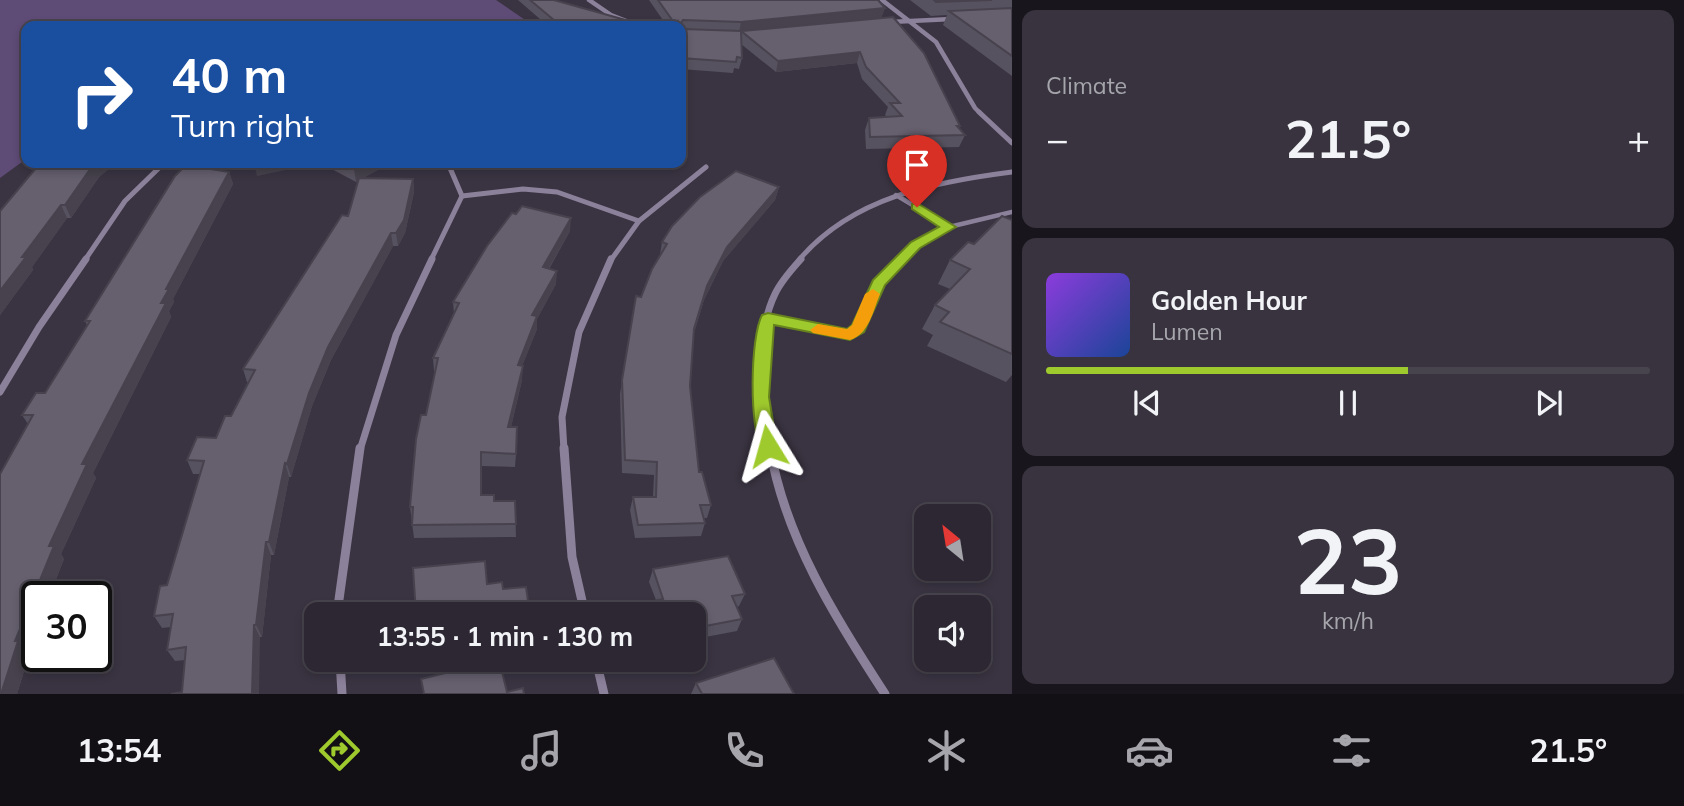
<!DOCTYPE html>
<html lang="en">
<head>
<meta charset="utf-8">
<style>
	:root { --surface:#2c2732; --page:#38333e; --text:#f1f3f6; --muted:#a6a5ac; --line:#48444d; --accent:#9fca2d }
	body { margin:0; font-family:Mulish,sans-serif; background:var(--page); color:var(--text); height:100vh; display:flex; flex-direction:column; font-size:26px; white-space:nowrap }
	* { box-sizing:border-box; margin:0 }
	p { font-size:23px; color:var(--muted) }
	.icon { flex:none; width:38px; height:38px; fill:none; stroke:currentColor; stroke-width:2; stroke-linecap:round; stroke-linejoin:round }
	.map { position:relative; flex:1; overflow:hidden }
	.details { display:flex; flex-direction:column; gap:10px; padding:10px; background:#18151c; width:672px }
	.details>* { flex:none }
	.hud { position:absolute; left:21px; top:21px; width:665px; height:147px; border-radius:14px; box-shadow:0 4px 10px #0003,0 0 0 2px var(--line); background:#1a4fa0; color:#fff; overflow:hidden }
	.needle { width:46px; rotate:330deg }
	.buttons { position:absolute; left:914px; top:504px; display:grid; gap:14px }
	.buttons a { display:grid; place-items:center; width:77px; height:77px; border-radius:14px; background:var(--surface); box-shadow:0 4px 10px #0003,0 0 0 2px var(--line); font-size:35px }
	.speed { position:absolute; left:21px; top:581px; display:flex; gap:14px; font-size:35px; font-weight:700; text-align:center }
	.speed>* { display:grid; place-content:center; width:91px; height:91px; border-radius:50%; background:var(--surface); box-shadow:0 4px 10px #0003,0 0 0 2px var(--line); line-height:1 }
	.speed .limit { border:4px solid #111; border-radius:10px; background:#fff; color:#111 }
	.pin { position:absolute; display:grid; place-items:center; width:60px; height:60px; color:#fff; margin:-72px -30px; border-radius:50% 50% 50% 0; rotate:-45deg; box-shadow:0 0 7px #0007 }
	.pin .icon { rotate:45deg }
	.me { position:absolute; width:77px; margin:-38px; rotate:352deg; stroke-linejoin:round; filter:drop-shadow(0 0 5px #0008) }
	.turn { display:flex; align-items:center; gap:24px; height:147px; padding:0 35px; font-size:32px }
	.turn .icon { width:91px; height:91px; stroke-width:2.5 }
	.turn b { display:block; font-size:49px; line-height:60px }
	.big { font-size:52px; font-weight:700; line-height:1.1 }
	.details .tile { flex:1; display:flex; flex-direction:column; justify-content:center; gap:10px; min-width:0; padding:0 24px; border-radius:14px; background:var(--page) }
	.details .dial { align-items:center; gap:0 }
	.dial b { font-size:91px; line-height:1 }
	.song { display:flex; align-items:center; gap:21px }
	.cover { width:84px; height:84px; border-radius:10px; background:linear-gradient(135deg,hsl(270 70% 55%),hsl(220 70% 35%)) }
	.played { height:7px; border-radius:4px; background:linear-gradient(90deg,var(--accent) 60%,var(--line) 60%) }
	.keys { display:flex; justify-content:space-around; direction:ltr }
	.heat { display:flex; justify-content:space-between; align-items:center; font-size:38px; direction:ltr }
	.trip { position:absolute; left:304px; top:602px; width:402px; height:70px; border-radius:14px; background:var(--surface); box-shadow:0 4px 10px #0003,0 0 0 2px var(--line); font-weight:700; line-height:70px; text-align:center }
	.tabs { display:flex; height:112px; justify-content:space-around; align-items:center; background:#121014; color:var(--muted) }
	.tabs .icon { width:49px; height:49px }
	.tabs .selected { color:var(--accent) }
	.tabs b { font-size:32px; color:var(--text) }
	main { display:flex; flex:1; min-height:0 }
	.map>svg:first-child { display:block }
	.green { fill:#5e4b76 }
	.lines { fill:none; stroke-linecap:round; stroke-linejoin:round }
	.service-far1 { stroke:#8c819a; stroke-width:4.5 }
	.service { stroke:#8c819a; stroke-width:5 }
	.minor-far3 { stroke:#8c819a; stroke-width:4.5 }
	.minor-far2 { stroke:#8c819a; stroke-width:5 }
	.minor-far1 { stroke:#8c819a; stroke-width:7 }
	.minor { stroke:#8c819a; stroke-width:9 }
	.wall { fill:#57525f }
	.shaded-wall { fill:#47424d }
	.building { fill:#655f6e; stroke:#47424d; stroke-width:2 }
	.route { fill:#9fca2d; stroke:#67831d; stroke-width:2 }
	.slow { fill:#f59e0b }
</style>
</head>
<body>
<main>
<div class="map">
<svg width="1012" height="694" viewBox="0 0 1012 694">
	<rect width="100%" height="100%" fill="#3a3442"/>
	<!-- green -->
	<polygon class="green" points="0,0 496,0 534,26 26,26 26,159 0,178"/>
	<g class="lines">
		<!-- service-far1 -->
		<g class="service-far1">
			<polyline points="896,195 949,227 919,245 899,260"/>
			<polyline points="949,227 1012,212"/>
		</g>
		<!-- service -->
		<polyline class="service" points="768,318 850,334 859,325 877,287 901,259"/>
		<!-- minor-far3 -->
		<g class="minor-far3">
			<polyline points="589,0 611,15 639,26"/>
			<polyline points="882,0 936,42 975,108 981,114"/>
			<polyline points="890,22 952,19"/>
		</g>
		<!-- minor-far2 -->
		<g class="minor-far2">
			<polyline points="979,112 1012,143"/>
			<polyline points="462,196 523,189 557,192 639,221"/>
			<polyline points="85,260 125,201 164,163"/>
			<polyline points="431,260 462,196 450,168 443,163"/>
			<polyline points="611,260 639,221 706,167"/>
			<path d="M799 260C852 197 934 182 1012 172"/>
		</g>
		<!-- minor-far1 -->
		<g class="minor-far1">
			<polyline points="0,392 39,327 86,259"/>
			<polyline points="360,450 396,335 432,259"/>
			<polyline points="564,450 562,417 579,332 611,259"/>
			<path d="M770 450C763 402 753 339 775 294 781 281 792 269 801 259"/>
		</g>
		<!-- minor -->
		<g class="minor">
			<polyline points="564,448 572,557 585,614"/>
			<path d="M770 448C785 538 836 619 885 694"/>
			<polyline points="337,614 360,448"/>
			<polyline points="340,660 342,694"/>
			<polyline points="596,660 604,694"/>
		</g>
	</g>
	<!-- wall -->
	<g class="wall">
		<polygon points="518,0 554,0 647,26 548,26"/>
		<polygon points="649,0 878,0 885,8 881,18 960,126 959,128 965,135 959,147 866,149 865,130 869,118 887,117 885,115 888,107 862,79 857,63 776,72 741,44 742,58 739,69 734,68 733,73 681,69 681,26 667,26"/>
		<polygon points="910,0 1012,0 1012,76 943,25 947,15 931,16"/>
		<polygon points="43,163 116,163 99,177 71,218 67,218 32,267 33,270 0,315 0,211"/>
		<polygon points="327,163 391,163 362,178 413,179 414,192 405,233 398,246 393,246 331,360 312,406 291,477 289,477 274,555 271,555 262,637 260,637 182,692 185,660 175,661 167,650 171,627 162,628 154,616 167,585 200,474 193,474 187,460 216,438 231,416 249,382 247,382 243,369 348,216 359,181 356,182 328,167"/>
		<polygon points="229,172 233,184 173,299 174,302 169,311 171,317 93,473 96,478 61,554 64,559 49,597 37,597 37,627 27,650 30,652 17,694 0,694 28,424 22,415 45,393 87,325 85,321"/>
		<polygon points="779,187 775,200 723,261 704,300 694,333 690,386 699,472 711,505 707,518 704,518 705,523 701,536 635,538 630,510 633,497 653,497 654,475 622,473 620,394 636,296 641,297 660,255 662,242"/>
		<polygon points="1012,220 1012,375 1006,382 927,346 933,335 922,329 935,305 950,289 938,284 950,260"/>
		<polygon points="570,231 549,269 556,284 537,319 537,329 522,366 522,380 511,427 517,441 515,467 482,466 481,495 494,501 515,501 516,537 414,538 410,507 435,371 434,371 433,358 454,314 453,302"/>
		<polygon points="653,569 745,594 739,606 737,607 742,619 737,631 695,639 695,614 650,614 653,601 656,600 649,582"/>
		<polygon points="696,683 794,694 691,694"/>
	</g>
	<!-- shaded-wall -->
	<g class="shaded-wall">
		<polygon points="885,8 881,18 739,32 741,22"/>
		<polygon points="860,52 857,63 776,72 778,61"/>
		<polygon points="96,163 116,163 99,177 71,218 65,205 93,165"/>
		<polygon points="254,163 299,163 300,167 257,176"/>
		<polygon points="367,163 391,163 356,182 354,169"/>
		<polygon points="229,172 233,184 173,299 174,302 169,311 171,317 93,473 96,478 61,554 64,559 49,597 37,597 37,627 27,650 30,652 17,694 1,694 15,641 49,546 82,464 161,303 166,289"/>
		<polygon points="413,179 414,192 405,233 398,246 396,233"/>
		<polygon points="779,187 775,200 723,261 704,300 691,343 707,286 727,247"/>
		<polygon points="61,205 67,218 32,267 33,270 0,315 0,291 22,257"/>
		<polygon points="571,218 570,231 542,280 543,267"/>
		<polygon points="391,233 393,246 331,360 312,406 291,477 287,464 309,393 328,347"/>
		<polygon points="557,271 556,284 537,319 537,329 517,379 518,365 532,315"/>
		<polygon points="523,366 522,380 508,440 508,427"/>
		<polygon points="285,463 289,477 274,555 269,542"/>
		<polygon points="266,542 271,555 262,637 256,625"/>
		<polygon points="254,625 260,637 259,694 252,694"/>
	</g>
	<!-- building -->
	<g class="building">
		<polygon points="530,0 554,0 647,26 561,26"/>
		<polygon points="658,0 878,0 885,8 741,22 683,20 679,26 676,26 677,22 675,24"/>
		<polygon points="934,0 992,0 936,2"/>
		<polygon points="1012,8 1012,56 949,11"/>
		<polygon points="893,17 924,53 960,126 957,126 965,135 870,137 869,118 902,116 890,103 900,103 866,67 860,52 778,61 741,31 742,58 737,57 736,62 681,58 681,36 684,37 681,32 681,28 683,29 742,31"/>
		<polygon points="43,163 96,163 93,165 65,205 61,205 22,257 26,257 0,291 0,211 36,168"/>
		<polygon points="342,163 367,163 354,169"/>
		<polygon points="186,165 229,172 166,289 169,289 161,303 166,303 82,464 87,464 49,546 54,546 15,641 18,641 1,694 0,694 0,474 33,415 22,415 36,393 45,393 90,321 85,321 175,176"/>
		<polygon points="736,171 779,187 727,247 707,286 694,329 690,386 699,472 702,472 711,505 700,505 705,523 638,525 633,497 656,497 657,462 625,460 622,380 636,296 641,297 652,269 667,244 662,242 672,226 700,197"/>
		<polygon points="359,178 413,179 404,220 396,233 391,233 328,347 309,393 287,464 285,463 269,542 266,542 256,625 254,625 252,694 171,694 182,692 186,647 167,650 173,614 154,616 160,586 167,585 204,461 187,460 197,437 216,438 225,416 231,416 255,370 243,369 342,215 348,216"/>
		<polygon points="522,206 571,218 543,267 557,271 532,315 537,316 518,365 523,366 508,427 517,427 516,454 481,452 481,495 494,495 494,501 515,501 516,524 412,525 413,507 410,507 416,439 421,415 426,415 438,358 433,358 459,303 453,302 487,246 512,213 516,214"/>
		<polygon points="1002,216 1012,220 1012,354 940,322 949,312 935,305 970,269 950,260 968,242 974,244"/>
		<polygon points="728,556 745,594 732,596 742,619 695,628 695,614 658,614 653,601 663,599 653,569"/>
		<polygon points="485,561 487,584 502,582 503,589 526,587 530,614 416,614 413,568"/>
		<polygon points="774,658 794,694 702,694 696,683"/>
		<polygon points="499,660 507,692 523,688 524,694 424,694 421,679"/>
	</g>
	<!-- route -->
	<path class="route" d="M917 203 956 227 920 248 885 285 864 332 850 340 774 325 769 397 777 446 774 451H762C749 427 750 338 762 315L768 313 847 329 852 325 873 280 911 242 939 227 912 209V204Z"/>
	<!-- slow -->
	<path class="slow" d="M873 289 880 294C873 311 869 334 850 340L813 333 810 330 818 324 847 329 852 325 865 294Z"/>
</svg>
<div class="buttons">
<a><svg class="needle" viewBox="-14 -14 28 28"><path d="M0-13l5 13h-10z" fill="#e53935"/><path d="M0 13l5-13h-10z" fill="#a6a5ac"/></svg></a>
<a><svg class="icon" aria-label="sound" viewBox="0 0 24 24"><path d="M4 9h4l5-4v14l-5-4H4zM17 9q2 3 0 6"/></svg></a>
</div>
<div class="speed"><div class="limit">30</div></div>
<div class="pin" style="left:917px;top:207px;background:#d93025"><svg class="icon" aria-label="arrive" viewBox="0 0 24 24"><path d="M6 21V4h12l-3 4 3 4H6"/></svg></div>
<svg class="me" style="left:768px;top:446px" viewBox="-20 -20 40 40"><path d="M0-17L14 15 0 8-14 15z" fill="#9fca2d" stroke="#fff" stroke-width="4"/></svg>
<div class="trip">13:55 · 1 min · 130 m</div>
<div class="hud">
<div class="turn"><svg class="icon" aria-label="right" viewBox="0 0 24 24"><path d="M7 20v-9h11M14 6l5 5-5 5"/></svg><div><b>40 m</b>Turn right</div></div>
</div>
</div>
<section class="details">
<div class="tile"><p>Climate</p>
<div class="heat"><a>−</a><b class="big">21.5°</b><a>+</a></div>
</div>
<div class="tile">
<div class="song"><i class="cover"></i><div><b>Golden Hour</b><p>Lumen</p></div></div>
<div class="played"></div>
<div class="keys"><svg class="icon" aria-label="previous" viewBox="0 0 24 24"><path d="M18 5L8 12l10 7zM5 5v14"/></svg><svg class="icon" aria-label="pause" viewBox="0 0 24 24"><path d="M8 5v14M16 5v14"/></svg><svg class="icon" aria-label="next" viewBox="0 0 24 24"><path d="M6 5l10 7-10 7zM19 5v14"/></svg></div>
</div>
<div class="tile dial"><b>23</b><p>km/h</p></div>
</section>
</main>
<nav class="tabs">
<b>13:54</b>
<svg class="icon selected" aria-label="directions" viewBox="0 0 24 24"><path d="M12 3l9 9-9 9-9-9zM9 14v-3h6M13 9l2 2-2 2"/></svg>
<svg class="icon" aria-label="music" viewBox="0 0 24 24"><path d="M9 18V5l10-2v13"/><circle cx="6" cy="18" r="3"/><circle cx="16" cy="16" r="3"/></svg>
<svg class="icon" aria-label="phone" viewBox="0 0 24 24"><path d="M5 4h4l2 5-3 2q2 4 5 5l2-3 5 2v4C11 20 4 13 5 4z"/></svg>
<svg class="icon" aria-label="climate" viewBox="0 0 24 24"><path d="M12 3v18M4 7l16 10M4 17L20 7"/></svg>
<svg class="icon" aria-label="car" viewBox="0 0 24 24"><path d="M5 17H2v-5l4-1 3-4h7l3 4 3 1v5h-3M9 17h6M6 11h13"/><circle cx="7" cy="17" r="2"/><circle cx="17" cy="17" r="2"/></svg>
<svg class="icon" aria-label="filters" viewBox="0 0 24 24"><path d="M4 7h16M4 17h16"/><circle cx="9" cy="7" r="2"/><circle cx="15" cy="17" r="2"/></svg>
<b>21.5°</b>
</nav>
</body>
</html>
